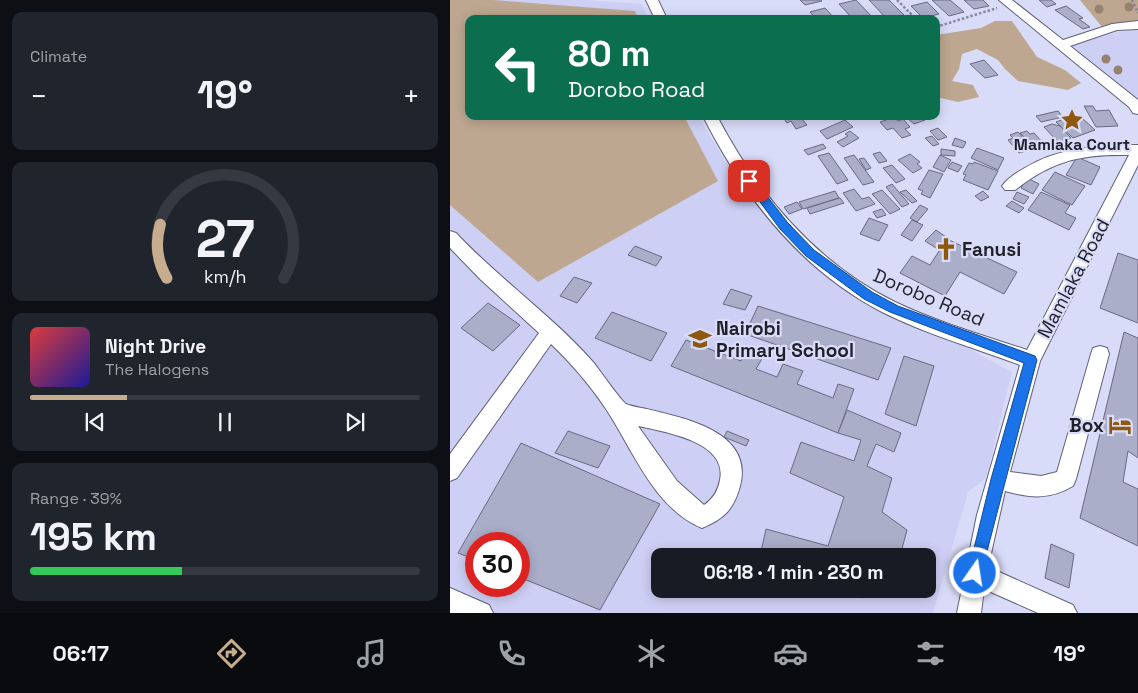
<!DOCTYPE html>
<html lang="en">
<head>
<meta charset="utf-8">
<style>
	:root { --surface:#171b24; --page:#20242c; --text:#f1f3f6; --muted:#9ea1a6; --line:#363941; --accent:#c5ad8e }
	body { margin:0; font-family:"Space Grotesk",sans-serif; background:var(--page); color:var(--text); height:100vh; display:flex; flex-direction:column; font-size:19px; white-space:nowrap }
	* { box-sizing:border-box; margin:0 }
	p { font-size:16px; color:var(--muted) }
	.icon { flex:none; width:28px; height:28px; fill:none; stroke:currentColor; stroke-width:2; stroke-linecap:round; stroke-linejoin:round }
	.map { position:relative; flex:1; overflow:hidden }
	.panel { display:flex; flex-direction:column; gap:12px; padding:12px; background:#0d0f14; width:450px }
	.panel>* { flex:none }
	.top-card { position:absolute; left:15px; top:15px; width:475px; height:105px; border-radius:10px; box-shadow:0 2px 12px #0003; background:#0b6e4f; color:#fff; overflow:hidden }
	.speed { position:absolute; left:15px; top:532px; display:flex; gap:10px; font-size:25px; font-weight:700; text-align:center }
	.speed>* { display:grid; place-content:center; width:65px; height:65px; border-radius:50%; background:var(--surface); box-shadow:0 2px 12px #0003; line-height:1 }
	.speed .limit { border:8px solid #d22; background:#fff; color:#111 }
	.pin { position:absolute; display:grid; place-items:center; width:42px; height:42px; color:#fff; margin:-21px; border-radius:10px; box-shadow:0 2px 8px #0006 }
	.me { position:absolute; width:55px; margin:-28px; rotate:13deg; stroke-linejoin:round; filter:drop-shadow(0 0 4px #0008) }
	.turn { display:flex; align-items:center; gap:18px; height:105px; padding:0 20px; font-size:22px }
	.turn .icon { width:65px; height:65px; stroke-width:2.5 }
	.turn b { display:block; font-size:35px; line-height:42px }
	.big { font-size:38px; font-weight:700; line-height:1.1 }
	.panel .widget { flex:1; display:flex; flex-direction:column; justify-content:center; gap:8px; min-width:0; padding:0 18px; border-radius:10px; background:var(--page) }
	.panel .dial { align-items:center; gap:0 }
	.dial svg { height:130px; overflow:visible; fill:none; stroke:var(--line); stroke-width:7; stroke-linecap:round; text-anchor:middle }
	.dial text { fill:var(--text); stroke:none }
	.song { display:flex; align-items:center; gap:15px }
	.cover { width:60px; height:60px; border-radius:8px; background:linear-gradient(135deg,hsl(0 70% 55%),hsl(240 70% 35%)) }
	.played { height:5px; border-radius:2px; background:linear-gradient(90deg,var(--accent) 25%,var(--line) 25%) }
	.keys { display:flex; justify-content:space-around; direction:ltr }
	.heat { display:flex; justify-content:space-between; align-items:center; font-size:28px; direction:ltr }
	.charge { height:8px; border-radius:4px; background:linear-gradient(90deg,#34c759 39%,var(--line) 0) }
	.trip { position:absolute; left:201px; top:548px; width:285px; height:50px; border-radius:10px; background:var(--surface); box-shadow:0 2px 12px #0003; font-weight:700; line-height:50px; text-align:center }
	.tab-bar { display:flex; height:80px; justify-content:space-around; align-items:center; background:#090b0e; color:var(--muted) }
	.tab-bar .icon { width:35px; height:35px }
	.tab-bar .on { color:var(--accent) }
	.tab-bar b { font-size:22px; color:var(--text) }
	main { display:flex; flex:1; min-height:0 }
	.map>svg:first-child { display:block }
	.built { fill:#cdd0f4; fill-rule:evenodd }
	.green { fill:#bda791 }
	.building { fill:#abaec9; stroke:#686a83 }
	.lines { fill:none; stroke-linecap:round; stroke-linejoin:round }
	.minor-casing { stroke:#5f617a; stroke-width:2 }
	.path { stroke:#86889c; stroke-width:2.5; stroke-dasharray:2.5 2; stroke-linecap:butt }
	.minor { fill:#fff; fill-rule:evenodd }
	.tree { fill:#978270 }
	.route { fill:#1a73e8; stroke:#114b97 }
	.labels { text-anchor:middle; stroke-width:4.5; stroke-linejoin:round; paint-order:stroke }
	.far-poi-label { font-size:16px; font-weight:bold; fill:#1f202a; stroke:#d9dcf8 }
	.poi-label { font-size:19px; font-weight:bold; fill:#1f202a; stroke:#d9dcf8; text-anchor:start }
	.street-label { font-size:19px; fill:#1f202a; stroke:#d9dcf8 }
</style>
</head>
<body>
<main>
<section class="panel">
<div class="widget"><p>Climate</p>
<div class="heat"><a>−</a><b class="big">19°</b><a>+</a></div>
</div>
<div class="widget dial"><svg viewBox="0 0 100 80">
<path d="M14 69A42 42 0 1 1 86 69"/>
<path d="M14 69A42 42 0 0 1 10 36" stroke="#c5ad8e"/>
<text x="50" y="56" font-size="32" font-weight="700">27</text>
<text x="50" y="72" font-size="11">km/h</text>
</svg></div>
<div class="widget">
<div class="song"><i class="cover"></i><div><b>Night Drive</b><p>The Halogens</p></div></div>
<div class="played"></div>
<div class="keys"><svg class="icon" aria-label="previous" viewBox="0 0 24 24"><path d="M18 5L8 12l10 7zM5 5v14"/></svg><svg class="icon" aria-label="pause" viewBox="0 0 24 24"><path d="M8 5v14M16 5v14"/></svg><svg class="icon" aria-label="next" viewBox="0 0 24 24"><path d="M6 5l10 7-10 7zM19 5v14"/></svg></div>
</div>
<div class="widget"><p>Range · 39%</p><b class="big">195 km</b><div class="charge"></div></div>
</section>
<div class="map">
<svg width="688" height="613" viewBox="0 0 688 613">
	<rect width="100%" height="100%" fill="#d9dcf8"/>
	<!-- built -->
	<g class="built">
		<path d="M0 0H137L192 4 198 19H19V116H248L275 161 331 221 440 306 562 372 536 478 518 492 483 613H0ZM26 544H69V586H26ZM210 556H478V589H210Z"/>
		<polygon points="682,28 688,28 688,101 619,46"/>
	</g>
	<!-- green -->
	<g class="green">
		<polygon points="0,0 43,0 185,11 188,19 19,19 19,116 234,116 268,181 88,282 0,205"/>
		<polygon points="630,0 688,0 688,22 652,27"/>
		<polygon points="545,21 562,21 587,57 615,70 631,83 618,90 568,81 555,69 548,60 527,49 512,54 509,69 502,81 523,85 529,97 508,102 486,97 486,35 531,28"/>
	</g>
	<!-- building -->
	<g class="building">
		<polygon points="350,0 371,0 372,1 355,5"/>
		<polygon points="406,0 424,19 403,19 389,4"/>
		<polygon points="419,0 439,0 458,19 437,19"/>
		<polygon points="482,0 500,0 514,12 499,16"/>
		<polygon points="514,0 533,0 539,6 524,9"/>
		<polygon points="589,0 601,0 606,4 597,7"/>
		<polygon points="477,2 489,14 473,18 461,6"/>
		<polygon points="616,6 633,18 629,19 640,27 633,29 605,10"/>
		<polygon points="375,8 385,19 366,19 360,12"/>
		<polygon points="534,60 548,75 535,78 520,64"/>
		<polygon points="634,106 643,106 646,111 659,110 668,126 646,127"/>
		<polygon points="608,111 613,117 591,122 586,116"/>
		<polygon points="624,115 627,118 631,117 645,130 623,138 606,122"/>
		<polygon points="339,116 356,116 352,119 357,125 346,129 341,121 337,123 334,119"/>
		<polygon points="461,116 471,116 475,120 464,124 457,118"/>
		<polygon points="445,117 448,121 453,119 460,127 455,129 461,135 452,138 443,128 437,130 430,122"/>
		<polygon points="395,120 403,127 377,139 370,131"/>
		<polygon points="602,124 610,126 621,138 608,142 594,127"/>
		<polygon points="488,128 497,137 488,140 480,131"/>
		<polygon points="400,131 409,138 393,147 387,142 398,136 395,134"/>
		<polygon points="577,131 580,134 584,133 595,145 585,148 570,133"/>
		<polygon points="568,132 583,149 569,153 558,140 563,138 560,135"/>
		<polygon points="482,136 489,144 483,146 475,138"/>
		<polygon points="505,138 516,142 513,148 502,145"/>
		<polygon points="373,144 376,148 358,155 354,150"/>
		<polygon points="527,148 554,158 548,170 521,158"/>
		<polygon points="491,149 505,151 505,156 491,155"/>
		<polygon points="430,152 437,161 429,163 423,154"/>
		<polygon points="379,153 398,180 387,184 368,156"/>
		<polygon points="460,154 470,162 467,164 472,168 463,173 448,160"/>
		<polygon points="404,155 424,182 413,185 394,158"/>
		<polygon points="490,155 501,160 494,172 483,167"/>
		<polygon points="627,157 650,167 641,185 616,175"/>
		<polygon points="414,158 421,168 416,170 409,159"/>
		<polygon points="502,162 512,166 508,172 498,168"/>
		<polygon points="524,162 548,171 538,190 513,180 516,175 513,174 519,163 523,164"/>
		<polygon points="442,165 455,179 446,183 433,168"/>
		<polygon points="479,170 493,174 480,198 471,194 473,191 468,189"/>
		<polygon points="605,172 635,186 622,205 592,190"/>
		<polygon points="577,178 589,184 583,194 571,188"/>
		<polygon points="442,184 459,204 452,207 436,187"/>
		<polygon points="404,189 412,199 419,197 425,204 406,211 393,193"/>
		<polygon points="432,190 450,209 440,214 422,194"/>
		<polygon points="456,190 467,201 462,203 450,192"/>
		<polygon points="385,191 389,198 353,209 349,202"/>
		<polygon points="533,191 539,197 531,201 525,196"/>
		<polygon points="567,192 579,197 574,204 563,199"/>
		<polygon points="591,192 620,205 615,213 626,218 619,230 578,210"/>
		<polygon points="390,198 394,203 360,214 357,208"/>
		<polygon points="562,201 574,208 569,213 556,206"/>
		<polygon points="347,202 352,209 339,214 334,207"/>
		<polygon points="470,205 478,209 467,222 460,218"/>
		<polygon points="432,209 436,215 427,218 423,212"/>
		<polygon points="419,218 438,225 429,241 410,234"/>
		<polygon points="462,220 473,225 462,241 451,235"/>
		<polygon points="486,230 496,237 486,248 475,241"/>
		<polygon points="497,239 567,272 554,294 510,272 495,296 450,273 462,256 480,265"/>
		<polygon points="185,246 212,257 206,266 178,255"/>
		<polygon points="668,253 688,260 688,323 650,308"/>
		<polygon points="124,277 142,283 127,303 110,296"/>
		<polygon points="281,289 302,296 295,310 273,304"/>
		<polygon points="38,303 70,325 43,351 11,328"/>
		<polygon points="308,306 441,348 428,380 295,334"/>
		<polygon points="162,312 217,333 201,361 145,338"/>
		<polygon points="674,332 688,338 688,458 678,451 673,482 688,489 688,546 630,518"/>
		<polygon points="236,340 291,361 296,350 313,357 306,369 327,377 333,364 353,371 347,384 383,398 388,384 404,389 388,433 221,366"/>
		<polygon points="454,356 484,366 466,426 435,414"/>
		<polygon points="397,410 451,433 444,452 426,444 417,466 442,478 432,512 457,530 450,556 310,556 316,529 378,546 394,497 340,473 351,442 404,461 411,440 388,433"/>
		<polygon points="118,431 160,446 148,468 105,453"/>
		<polygon points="277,431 299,440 296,446 274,437"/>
		<polygon points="71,443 210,504 150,610 69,577 69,544 26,544 26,560 8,553"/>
		<polygon points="601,544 624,554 619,588 595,578"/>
		<polygon points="390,589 417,589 413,598"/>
	</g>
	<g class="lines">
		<defs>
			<g id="minor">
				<polygon points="196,0 208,0 217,19 205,19"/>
				<polygon points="549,0 562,0 613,40 662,24 688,21 688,29 667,30 620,46 688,100 688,114 683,113 679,107"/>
				<path d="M253 116H267C307 193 366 263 445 302 487 322 532 335 577 350L679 155C632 154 603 160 565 190H555L552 186C557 179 566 173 573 169 609 147 647 145 688 145V165L590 361 560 472 591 476 607 472 641 354 643 348 650 346 657 348 659 354 626 479 623 486C600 500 580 498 555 491L538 567 623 605 627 613H588L534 589 531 613H507L527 515 570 365C524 348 476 334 432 312 351 270 293 196 253 116Z"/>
				<path d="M0 231 6 233C49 279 102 315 143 362 149 369 171 401 176 404 183 407 194 408 201 410 238 419 304 433 290 486 284 509 274 519 252 528 203 508 182 447 154 406 139 384 121 363 101 344L7 478 0 481V454L89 333 30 279 0 248ZM188 426C216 432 278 442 270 480 268 491 263 499 254 505L227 481Z"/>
				<polygon points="0,588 39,605 43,613 0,613"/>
			</g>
		</defs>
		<!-- minor casing -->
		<use href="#minor" class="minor-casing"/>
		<!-- path -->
		<g class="path">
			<polyline points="447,0 466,19"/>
			<polyline points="682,0 688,13"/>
			<polyline points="486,27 547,8"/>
		</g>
		<!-- minor -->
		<use href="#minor" class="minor"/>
	</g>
	<!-- trees -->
	<g class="tree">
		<circle cx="679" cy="7" r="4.5"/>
		<circle cx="649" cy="9" r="4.5"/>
		<circle cx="656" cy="59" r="4.5"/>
		<circle cx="668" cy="70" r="4.5"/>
	</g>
	<!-- route -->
	<polygon class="route" points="299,177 303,178 338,223 364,250 422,292 448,306 585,356 587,360 530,578 525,580 520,578 518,573 541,479 574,363 440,312 414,299 356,256 330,229 296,183 296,178"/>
	<!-- icons -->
	<defs>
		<symbol id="sight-bare" viewBox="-9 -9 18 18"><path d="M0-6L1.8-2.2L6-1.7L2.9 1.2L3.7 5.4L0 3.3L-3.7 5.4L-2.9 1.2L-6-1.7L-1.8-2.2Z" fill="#8f580f" stroke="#d9dcf8" stroke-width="2.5" paint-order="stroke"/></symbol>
		<symbol id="church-bare" viewBox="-9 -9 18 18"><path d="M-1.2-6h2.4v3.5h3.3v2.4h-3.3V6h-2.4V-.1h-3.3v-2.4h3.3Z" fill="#8f580f" stroke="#d9dcf8" stroke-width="2.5" paint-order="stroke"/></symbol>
		<symbol id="school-bare" viewBox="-9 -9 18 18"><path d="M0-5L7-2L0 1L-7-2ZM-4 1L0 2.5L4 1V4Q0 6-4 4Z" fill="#8f580f" stroke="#d9dcf8" stroke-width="2.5" paint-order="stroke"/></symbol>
		<symbol id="hotel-bare" viewBox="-9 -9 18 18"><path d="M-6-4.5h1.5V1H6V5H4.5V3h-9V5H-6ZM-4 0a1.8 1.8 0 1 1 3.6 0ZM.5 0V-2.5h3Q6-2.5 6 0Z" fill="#8f580f" stroke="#d9dcf8" stroke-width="2.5" paint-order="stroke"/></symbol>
	</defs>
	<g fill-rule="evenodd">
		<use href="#sight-bare" x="606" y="104" width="32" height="32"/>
		<use href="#church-bare" x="480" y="233" width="32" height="32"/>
		<use href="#school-bare" x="234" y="323" width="32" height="32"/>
		<use href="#hotel-bare" x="654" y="409" width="32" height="32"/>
	</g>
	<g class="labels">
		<!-- far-poi labels -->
		<g class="far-poi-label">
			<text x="622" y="150">Mamlaka Court</text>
		</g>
		<!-- poi labels -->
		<g class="poi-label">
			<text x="512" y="256">Fanusi</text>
			<text x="266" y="335">Nairobi<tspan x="266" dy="22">Primary School</tspan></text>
			<text x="654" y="432" text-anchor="end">Box</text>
		</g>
		<!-- street labels -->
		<g class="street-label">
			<text transform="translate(623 278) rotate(-62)" y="7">Mamlaka Road</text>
			<text transform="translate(479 297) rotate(23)" y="7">Dorobo Road</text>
		</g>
	</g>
</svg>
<div class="speed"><div class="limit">30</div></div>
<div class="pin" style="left:299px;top:181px;background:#d93025"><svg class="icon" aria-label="arrive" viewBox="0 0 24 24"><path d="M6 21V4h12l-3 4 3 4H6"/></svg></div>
<svg class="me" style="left:525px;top:573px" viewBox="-20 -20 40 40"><circle r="17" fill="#1a73e8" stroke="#fff" stroke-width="3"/><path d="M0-11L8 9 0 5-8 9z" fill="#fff"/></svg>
<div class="trip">06:18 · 1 min · 230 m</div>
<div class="top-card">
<div class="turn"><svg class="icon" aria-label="left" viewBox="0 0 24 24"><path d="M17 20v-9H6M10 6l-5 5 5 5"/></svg><div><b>80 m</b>Dorobo Road</div></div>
</div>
</div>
</main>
<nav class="tab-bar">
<b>06:17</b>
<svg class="icon on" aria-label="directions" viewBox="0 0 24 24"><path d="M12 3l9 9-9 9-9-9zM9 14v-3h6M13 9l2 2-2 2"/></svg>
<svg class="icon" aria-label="music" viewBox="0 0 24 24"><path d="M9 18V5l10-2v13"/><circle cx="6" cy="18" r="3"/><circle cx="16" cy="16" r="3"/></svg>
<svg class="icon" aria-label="phone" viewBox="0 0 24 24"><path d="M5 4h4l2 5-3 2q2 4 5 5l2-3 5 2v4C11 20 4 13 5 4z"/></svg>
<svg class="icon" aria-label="climate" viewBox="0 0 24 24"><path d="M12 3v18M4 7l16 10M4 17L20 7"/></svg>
<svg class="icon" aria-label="car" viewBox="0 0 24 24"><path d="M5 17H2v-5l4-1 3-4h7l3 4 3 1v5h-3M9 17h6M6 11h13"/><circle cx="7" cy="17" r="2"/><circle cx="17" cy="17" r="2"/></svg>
<svg class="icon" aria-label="filters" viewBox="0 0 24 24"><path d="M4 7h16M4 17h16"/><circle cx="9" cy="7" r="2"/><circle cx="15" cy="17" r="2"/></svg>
<b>19°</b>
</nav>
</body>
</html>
